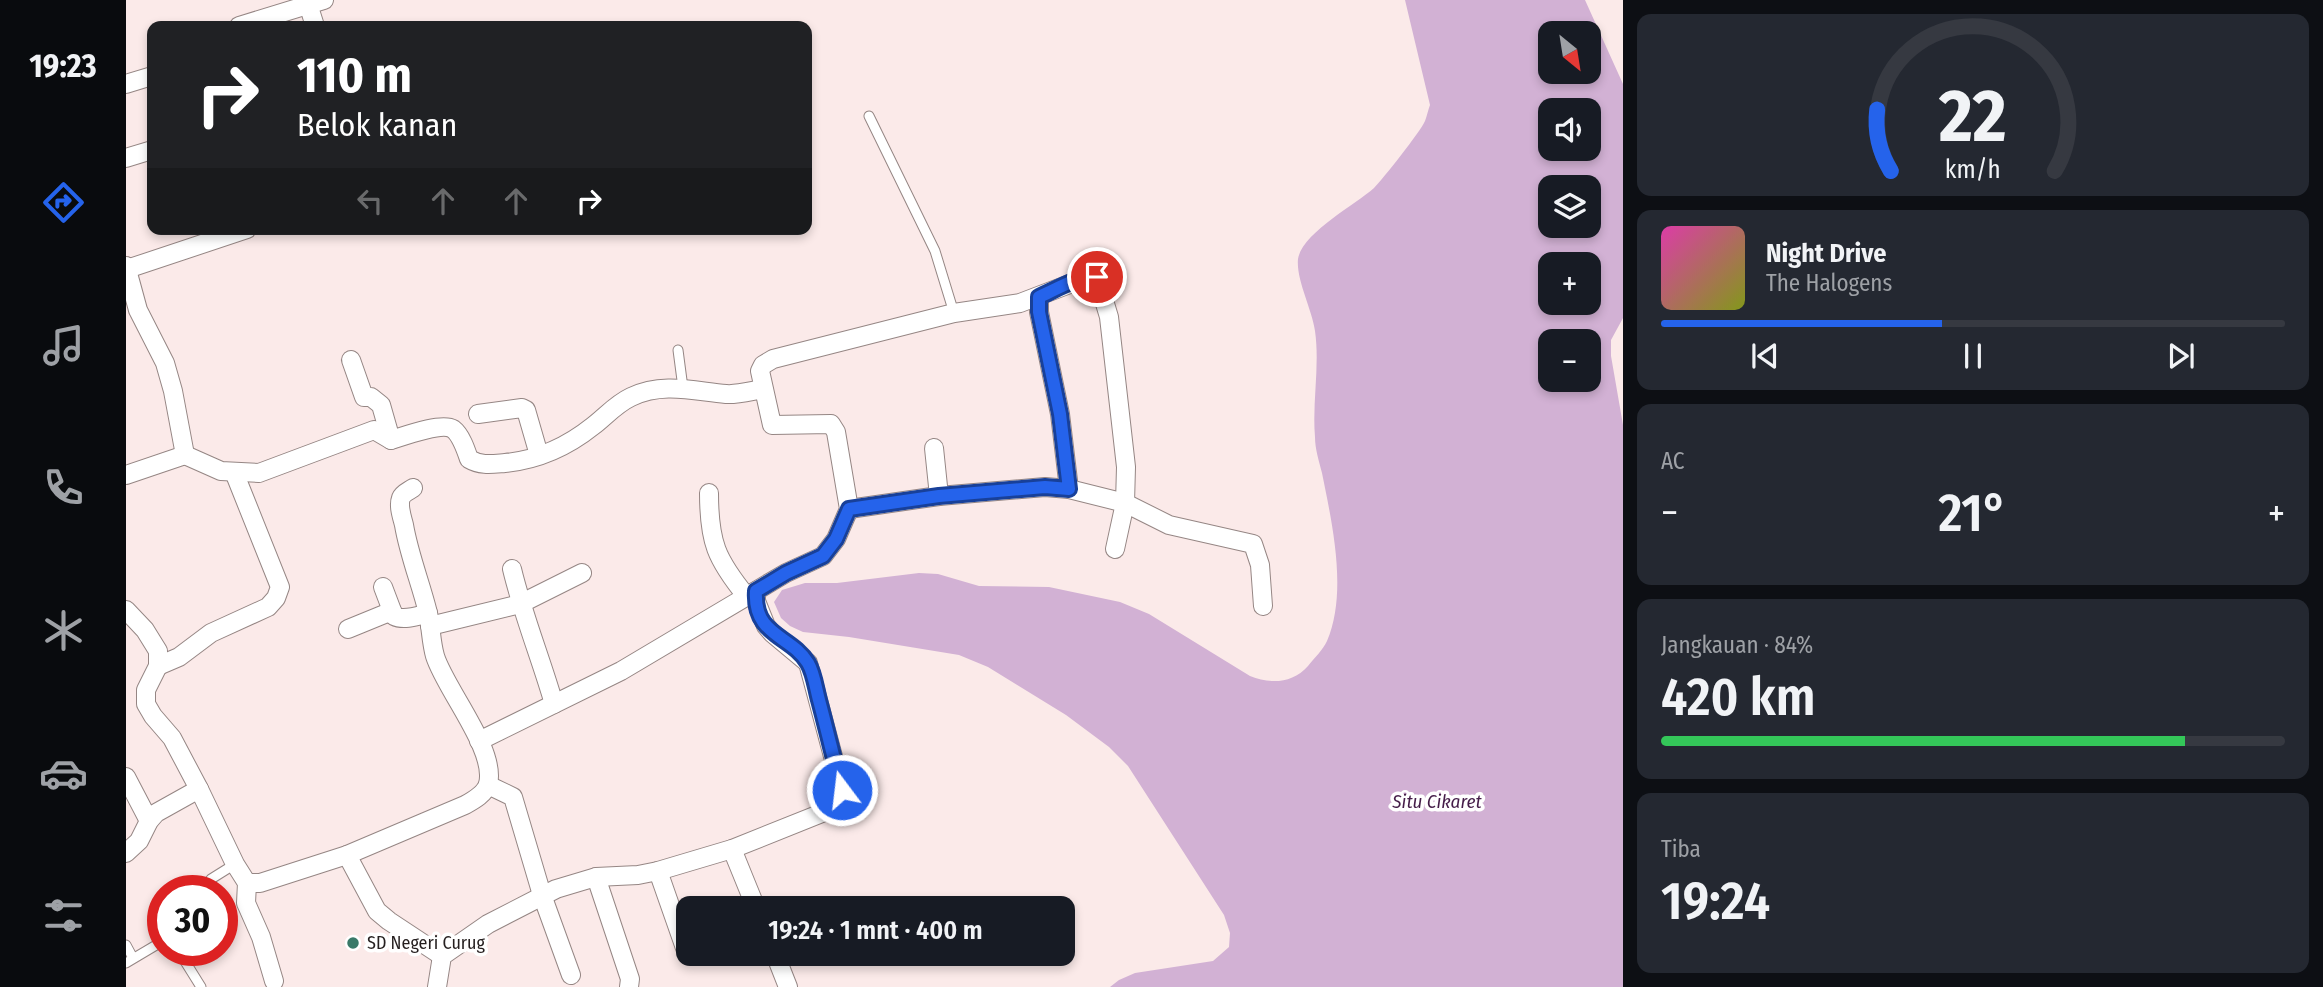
<!DOCTYPE html>
<html lang="id">
<head>
<meta charset="utf-8">
<style>
	:root { --surface:#171b24; --page:#242831; --text:#f1f3f6; --muted:#9ea1a6; --line:#363941; --accent:#2563eb }
	body { margin:0; font-family:"Fira Sans Condensed",sans-serif; background:var(--page); color:var(--text); height:100vh; display:flex; flex-direction:column; font-size:26px; white-space:nowrap }
	* { box-sizing:border-box; margin:0 }
	p { font-size:23px; color:var(--muted) }
	.icon { flex:none; width:38px; height:38px; fill:none; stroke:currentColor; stroke-width:2; stroke-linecap:round; stroke-linejoin:round }
	.map { position:relative; flex:1; overflow:hidden }
	.details { display:flex; flex-direction:column; gap:14px; padding:14px; background:#0d0f14; width:700px }
	.details>* { flex:none }
	.hud { position:absolute; left:21px; top:21px; width:665px; height:214px; border-radius:14px; box-shadow:0 4px 10px #0003; background:#202124; color:#fff; overflow:hidden }
	.needle { width:46px; rotate:150deg }
	.controls { position:absolute; left:1412px; top:21px; display:grid; gap:14px }
	.controls a { display:grid; place-items:center; width:63px; height:63px; border-radius:14px; background:var(--surface); box-shadow:0 4px 10px #0003; font-size:35px }
	.speed { position:absolute; left:21px; top:875px; display:flex; gap:14px; font-size:35px; font-weight:700; text-align:center }
	.speed>* { display:grid; place-content:center; width:91px; height:91px; border-radius:50%; background:var(--surface); box-shadow:0 4px 10px #0003; line-height:1 }
	.speed .limit { border:10px solid #d22; background:#fff; color:#111 }
	.pin { position:absolute; display:grid; place-items:center; width:60px; height:60px; color:#fff; margin:-30px; border:4px solid #fff; border-radius:50%; box-shadow:0 2px 7px #0007 }
	.me { position:absolute; width:77px; margin:-38px; rotate:345deg; stroke-linejoin:round; filter:drop-shadow(0 0 5px #0008) }
	.turn { display:flex; align-items:center; gap:24px; height:147px; padding:0 35px; font-size:32px }
	.turn .icon { width:91px; height:91px; stroke-width:2.5 }
	.turn b { display:block; font-size:49px; line-height:60px }
	.lanes { display:flex; align-items:center; height:66px; padding:0 35px; background:#0003; justify-content:center; gap:35px; direction:ltr }
	.lanes .off { opacity:.35 }
	.big { font-size:52px; font-weight:600; line-height:1.1 }
	.details .tile { flex:1; display:flex; flex-direction:column; justify-content:center; gap:10px; min-width:0; padding:0 24px; border-radius:14px; background:var(--page) }
	.details .dial { align-items:center; gap:0 }
	.dial svg { height:182px; overflow:visible; fill:none; stroke:var(--line); stroke-width:7; stroke-linecap:round; text-anchor:middle }
	.dial text { fill:var(--text); stroke:none }
	.song { display:flex; align-items:center; gap:21px }
	.cover { width:84px; height:84px; border-radius:10px; background:linear-gradient(135deg,hsl(320 70% 55%),hsl(70 70% 35%)) }
	.played { height:7px; border-radius:4px; background:linear-gradient(90deg,var(--accent) 45%,var(--line) 45%) }
	.keys { display:flex; justify-content:space-around; direction:ltr }
	.heat { display:flex; justify-content:space-between; align-items:center; font-size:38px; direction:ltr }
	.charge { height:10px; border-radius:5px; background:linear-gradient(90deg,#34c759 84%,var(--line) 0) }
	.trip { position:absolute; left:550px; top:896px; width:399px; height:70px; border-radius:14px; background:var(--surface); box-shadow:0 4px 10px #0003; font-weight:600; line-height:70px; text-align:center }
	main { display:flex; flex:1; min-height:0 }
	.menu { display:flex; flex-direction:column; width:126px; justify-content:space-around; align-items:center; background:#090b0e; color:var(--muted) }
	.menu .icon { width:49px; height:49px }
	.menu .current { color:var(--accent) }
	.menu b { font-size:32px; color:var(--text) }
	.map>svg:first-child { display:block }
	.water { fill:#d2b1d4; fill-rule:evenodd }
	.lines { fill:none; stroke-linecap:round; stroke-linejoin:round }
	.service-casing { stroke:#958684; stroke-width:11 }
	.minor-casing { stroke:#958684; stroke-width:20 }
	.service { stroke:#fff; stroke-width:9 }
	.minor { stroke:#fff; stroke-width:18 }
	.route-casing { stroke:#184099; stroke-width:18 }
	.route { stroke:#2563eb; stroke-width:12 }
	.poi-dot { fill:#397968; stroke:#fff; stroke-width:2.5 }
	.labels { text-anchor:middle; stroke-width:7; stroke-linejoin:round; paint-order:stroke }
	.poi-label { font-size:18px; fill:#251f1f; stroke:#fff; text-anchor:start }
	.water-label { font-size:19px; font-style:italic; fill:#451d49; stroke:#fff }
</style>
</head>
<body>
<main>
<nav class="menu">
<b>19:23</b>
<svg class="icon current" aria-label="directions" viewBox="0 0 24 24"><path d="M12 3l9 9-9 9-9-9zM9 14v-3h6M13 9l2 2-2 2"/></svg>
<svg class="icon" aria-label="music" viewBox="0 0 24 24"><path d="M9 18V5l10-2v13"/><circle cx="6" cy="18" r="3"/><circle cx="16" cy="16" r="3"/></svg>
<svg class="icon" aria-label="phone" viewBox="0 0 24 24"><path d="M5 4h4l2 5-3 2q2 4 5 5l2-3 5 2v4C11 20 4 13 5 4z"/></svg>
<svg class="icon" aria-label="climate" viewBox="0 0 24 24"><path d="M12 3v18M4 7l16 10M4 17L20 7"/></svg>
<svg class="icon" aria-label="car" viewBox="0 0 24 24"><path d="M5 17H2v-5l4-1 3-4h7l3 4 3 1v5h-3M9 17h6M6 11h13"/><circle cx="7" cy="17" r="2"/><circle cx="17" cy="17" r="2"/></svg>
<svg class="icon" aria-label="filters" viewBox="0 0 24 24"><path d="M4 7h16M4 17h16"/><circle cx="9" cy="7" r="2"/><circle cx="15" cy="17" r="2"/></svg>
</nav>
<div class="map">
<svg width="1497" height="987" viewBox="0 0 1497 987">
	<rect width="100%" height="100%" fill="#fbeae9"/>
	<!-- water -->
	<path class="water" d="M1279 0H1459L1497 84V318L1485 340V356L1497 425V987H984L993 980 1009 973 1087 961 1103 947 1104 933 1098 915 1002 766 983 747 940 715 862 667 833 655 723 637 677 632 664 626 655 618 648 602 656 590 679 583H711L793 573 812 574 853 586 923 587 994 602 1023 614 1124 676C1144 684 1166 684 1182 666 1188 658 1197 650 1201 641 1222 592 1206 523 1196 473 1193 461 1189 449 1189 437 1186 402 1194 366 1189 331 1186 309 1170 280 1172 259 1176 233 1229 205 1248 188 1256 180 1295 131 1299 121 1301 116 1302 110 1304 105ZM1424 33H1463V72H1424ZM1424 110H1463V149H1424ZM1424 187H1463V226H1424ZM1424 264H1463V303H1424ZM1424 341H1463V380H1424Z"/>
	<g class="lines">
		<defs>
			<g id="service">
				<polyline points="743,116 809,251 828,313"/>
				<polyline points="552,350 557,388"/>
				<polyline points="77,891 85,879 109,864"/>
				<polyline points="0,945 7,958"/>
				<polyline points="52,950 75,987"/>
				<polyline points="0,963 37,941"/>
			</g>
			<g id="minor">
				<polyline points="182,4 189,26"/>
				<polyline points="113,26 198,0"/>
				<polyline points="0,84 26,76"/>
				<polyline points="0,158 26,150"/>
				<polyline points="0,266 12,310 39,363 47,391 59,455"/>
				<polyline points="1,269 121,229"/>
				<polyline points="913,297 913,312 934,414 943,489"/>
				<polyline points="225,360 238,397 245,397 255,405 265,440"/>
				<polyline points="352,414 396,408 400,410 413,455"/>
				<polyline points="808,448 813,496"/>
				<path d="M59 455 95 471 133 473 248 430 265 440C278 436 316 422 327 429 335 435 340 450 343 459 355 466 366 464 379 463 411 460 442 446 467 426 480 416 490 404 505 397 537 382 567 391 600 394 611 395 625 391 637 389"/>
				<polyline points="0,475 59,455"/>
				<path d="M287 488C283 491 277 493 275 498 272 506 276 517 278 525 283 555 295 584 302 613 305 627 305 642 309 656 319 689 371 750 362 784 359 794 348 800 339 805L221 855 251 911 263 921 316 956"/>
				<path d="M583 493C583 542 590 559 621 597"/>
				<polyline points="723,509 813,496 919,487 943,489 999,503 1043,525 1127,544 1134,565 1137,606"/>
				<path d="M386 569C397 615 415 659 428 704"/>
				<path d="M257 587 268 616C278 621 291 616 302 613"/>
				<polyline points="0,610 19,630 32,651 32,666 20,690 20,704 27,716 46,738 73,789 109,864 121,883 120,903 135,937 148,981"/>
				<polyline points="304,626 394,604 456,573"/>
				<polyline points="222,629 266,611"/>
				<polyline points="32,666 53,657 85,633 142,607 150,598 154,587 108,472"/>
				<polyline points="353,741 495,671 660,573 697,556 710,539 723,509 710,432 705,424 646,425 634,371 637,365 647,359 828,313 894,303 954,280 966,276 971,277 983,317 1000,467 999,503 989,549"/>
				<polyline points="0,777 23,821"/>
				<polyline points="362,785 387,797 416,895 445,975"/>
				<polyline points="606,849 630,908"/>
				<polyline points="0,853 13,841 23,821 30,813 73,789"/>
				<polyline points="532,871 559,948"/>
				<polyline points="470,877 504,979 503,987"/>
				<polyline points="121,883 134,883 221,855"/>
				<polyline points="649,954 662,987"/>
				<path d="M311 987 316 956 362 924 430 889 470 877 512 875 532 871 606 849 706 809C713 804 716 799 716 790L682 663 646 633 640 626 630 601V591"/>
			</g>
		</defs>
		<!-- service casing -->
		<use href="#service" class="service-casing"/>
		<!-- minor casing -->
		<use href="#minor" class="minor-casing"/>
		<!-- service -->
		<use href="#service" class="service"/>
		<!-- minor -->
		<use href="#minor" class="minor"/>
	</g>
	<g class="lines">
		<defs>
			<path id="route" d="M716 790C708 760 701 730 693 700 690 689 688 673 682 663 665 635 627 636 630 591L660 573 697 556 710 539 723 509 813 496 919 487 943 489 934 414 913 312V297C929 290 953 275 971 277"/>
		</defs>
		<!-- route casing -->
		<use href="#route" class="route-casing"/>
		<!-- route -->
		<use href="#route" class="route"/>
	</g>
	<!-- markers -->
	<circle class="poi-dot" cx="227" cy="943" r="7"/>
	<g class="labels">
		<!-- poi labels -->
		<g class="poi-label">
			<text x="241" y="949">SD Negeri Curug</text>
		</g>
		<!-- water labels -->
		<g class="water-label">
			<text x="1311" y="808">Situ Cikaret</text>
		</g>
	</g>
</svg>
<div class="controls">
<a><svg class="needle" viewBox="-14 -14 28 28"><path d="M0-13l5 13h-10z" fill="#e53935"/><path d="M0 13l5-13h-10z" fill="#9ea1a6"/></svg></a>
<a><svg class="icon" aria-label="sound" viewBox="0 0 24 24"><path d="M4 9h4l5-4v14l-5-4H4zM17 9q2 3 0 6"/></svg></a>
<a><svg class="icon" aria-label="layers" viewBox="0 0 24 24"><path d="M12 4l9 5-9 5-9-5zM3 14l9 5 9-5"/></svg></a>
<a>+</a>
<a>−</a>
</div>
<div class="speed"><div class="limit">30</div></div>
<div class="pin" style="left:971px;top:277px;background:#d93025"><svg class="icon" aria-label="arrive" viewBox="0 0 24 24"><path d="M6 21V4h12l-3 4 3 4H6"/></svg></div>
<svg class="me" style="left:716px;top:790px" viewBox="-20 -20 40 40"><circle r="17" fill="#2563eb" stroke="#fff" stroke-width="3"/><path d="M0-11L8 9 0 5-8 9z" fill="#fff"/></svg>
<div class="trip">19:24 · 1 mnt · 400 m</div>
<div class="hud">
<div class="turn"><svg class="icon" aria-label="right" viewBox="0 0 24 24"><path d="M7 20v-9h11M14 6l5 5-5 5"/></svg><div><b>110 m</b>Belok kanan</div></div>
<div class="lanes"><svg class="icon off" aria-label="left" viewBox="0 0 24 24"><path d="M17 20v-9H6M10 6l-5 5 5 5"/></svg><svg class="icon off" aria-label="ahead" viewBox="0 0 24 24"><path d="M12 20V5M6 11l6-6 6 6"/></svg><svg class="icon off" aria-label="ahead" viewBox="0 0 24 24"><path d="M12 20V5M6 11l6-6 6 6"/></svg><svg class="icon" aria-label="right" viewBox="0 0 24 24"><path d="M7 20v-9h11M14 6l5 5-5 5"/></svg></div>
</div>
</div>
<section class="details">
<div class="tile dial"><svg viewBox="0 0 100 80">
<path d="M14 69A42 42 0 1 1 86 69"/>
<path d="M14 69A42 42 0 0 1 8 42" stroke="#2563eb"/>
<text x="50" y="56" font-size="32" font-weight="700">22</text>
<text x="50" y="72" font-size="11">km/h</text>
</svg></div>
<div class="tile">
<div class="song"><i class="cover"></i><div><b>Night Drive</b><p>The Halogens</p></div></div>
<div class="played"></div>
<div class="keys"><svg class="icon" aria-label="previous" viewBox="0 0 24 24"><path d="M18 5L8 12l10 7zM5 5v14"/></svg><svg class="icon" aria-label="pause" viewBox="0 0 24 24"><path d="M8 5v14M16 5v14"/></svg><svg class="icon" aria-label="next" viewBox="0 0 24 24"><path d="M6 5l10 7-10 7zM19 5v14"/></svg></div>
</div>
<div class="tile"><p>AC</p>
<div class="heat"><a>−</a><b class="big">21°</b><a>+</a></div>
</div>
<div class="tile"><p>Jangkauan · 84%</p><b class="big">420 km</b><div class="charge"></div></div>
<div class="tile"><p>Tiba</p><b class="big">19:24</b></div>
</section>
</main>
</body>
</html>
